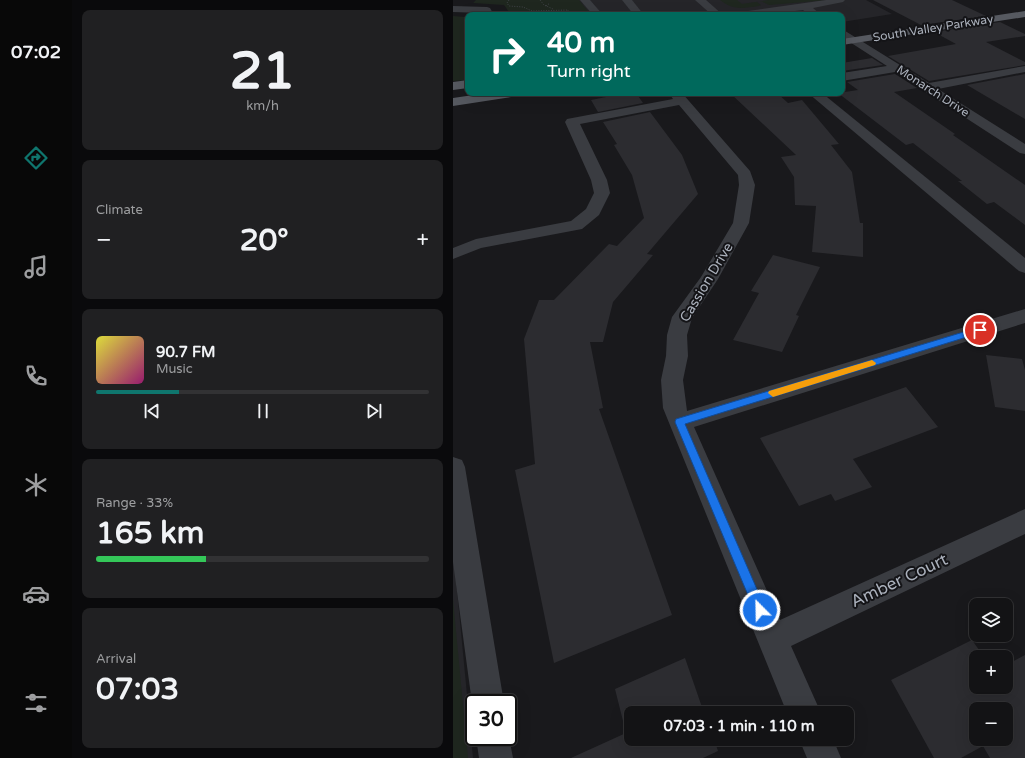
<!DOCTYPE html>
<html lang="en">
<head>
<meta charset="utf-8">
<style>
	:root { --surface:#131315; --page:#202022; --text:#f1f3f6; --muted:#9d9ea0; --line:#323234; --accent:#0f766e }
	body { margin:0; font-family:"Varela Round",sans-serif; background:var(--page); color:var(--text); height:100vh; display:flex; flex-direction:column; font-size:15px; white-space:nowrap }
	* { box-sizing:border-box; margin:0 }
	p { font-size:13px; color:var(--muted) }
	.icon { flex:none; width:22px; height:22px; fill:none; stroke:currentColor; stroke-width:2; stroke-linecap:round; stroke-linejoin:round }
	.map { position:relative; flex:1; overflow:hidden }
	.panel { display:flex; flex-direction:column; gap:10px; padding:10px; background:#0a0a0c; width:381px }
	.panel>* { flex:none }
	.banner { position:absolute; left:12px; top:12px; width:380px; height:84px; border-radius:8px; box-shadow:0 4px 16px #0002,0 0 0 1px var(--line); background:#00695c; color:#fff; overflow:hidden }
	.controls { position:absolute; left:516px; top:598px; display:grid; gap:8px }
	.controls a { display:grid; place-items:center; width:44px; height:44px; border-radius:8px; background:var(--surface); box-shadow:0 4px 16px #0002,0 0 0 1px var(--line); font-size:20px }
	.speed { position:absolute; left:12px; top:694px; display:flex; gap:8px; font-size:20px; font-weight:700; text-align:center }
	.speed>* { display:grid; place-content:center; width:52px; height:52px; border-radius:50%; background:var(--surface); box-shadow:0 4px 16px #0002,0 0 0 1px var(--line); line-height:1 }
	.speed .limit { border:2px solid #111; border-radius:6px; background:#fff; color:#111 }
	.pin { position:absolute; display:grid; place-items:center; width:34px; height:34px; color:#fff; margin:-17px; border:2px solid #fff; border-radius:50%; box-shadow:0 1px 4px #0007 }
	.me { position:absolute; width:44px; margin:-22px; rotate:337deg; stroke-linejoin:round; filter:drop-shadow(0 0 3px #0008) }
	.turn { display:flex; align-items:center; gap:14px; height:84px; padding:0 16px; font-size:18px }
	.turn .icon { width:52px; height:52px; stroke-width:2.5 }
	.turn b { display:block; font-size:28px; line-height:34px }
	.big { font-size:30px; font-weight:800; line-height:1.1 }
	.panel .widget { flex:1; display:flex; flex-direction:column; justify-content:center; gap:6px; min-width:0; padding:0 14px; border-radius:8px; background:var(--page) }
	.panel .dial { align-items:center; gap:0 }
	.dial b { font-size:52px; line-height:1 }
	.song { display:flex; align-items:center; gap:12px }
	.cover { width:48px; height:48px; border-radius:6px; background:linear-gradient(135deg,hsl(60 70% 55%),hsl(320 70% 35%)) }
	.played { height:4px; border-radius:2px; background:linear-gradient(90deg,var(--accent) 25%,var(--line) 25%) }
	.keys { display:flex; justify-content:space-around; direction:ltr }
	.heat { display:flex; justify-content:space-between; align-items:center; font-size:22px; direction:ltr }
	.charge { height:6px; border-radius:3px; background:linear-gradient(90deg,#34c759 33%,var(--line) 0) }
	.trip { position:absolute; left:171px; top:706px; width:230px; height:40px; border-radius:8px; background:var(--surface); box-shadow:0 4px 16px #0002,0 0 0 1px var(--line); font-weight:800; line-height:40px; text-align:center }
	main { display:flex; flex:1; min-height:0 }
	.tab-bar { display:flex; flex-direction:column; width:72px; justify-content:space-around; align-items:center; background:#080808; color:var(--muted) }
	.tab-bar .icon { width:28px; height:28px }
	.tab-bar .current { color:var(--accent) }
	.tab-bar b { font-size:18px; color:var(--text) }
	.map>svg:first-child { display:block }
	.built { fill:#252529 }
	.green { fill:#1f271f }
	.building { fill:#2c2c30; fill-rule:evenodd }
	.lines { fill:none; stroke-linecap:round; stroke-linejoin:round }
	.path { stroke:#404348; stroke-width:1; stroke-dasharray:1 1.5; stroke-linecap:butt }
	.minor { fill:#3a3c41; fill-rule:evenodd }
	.major { fill:#565960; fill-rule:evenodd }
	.route { fill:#1a73e8; stroke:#114b97 }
	.slow { fill:#f59e0b }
	.labels { text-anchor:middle; stroke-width:4; stroke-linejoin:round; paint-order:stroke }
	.far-street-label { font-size:12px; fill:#abb1bc; stroke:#141417 }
	.street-label { font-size:14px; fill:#abb1bc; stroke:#141417 }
	.near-street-label { font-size:17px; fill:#abb1bc; stroke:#141417 }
</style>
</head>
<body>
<main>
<nav class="tab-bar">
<b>07:02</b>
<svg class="icon current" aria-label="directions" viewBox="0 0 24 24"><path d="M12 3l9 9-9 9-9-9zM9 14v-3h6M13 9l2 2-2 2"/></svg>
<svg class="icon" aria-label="music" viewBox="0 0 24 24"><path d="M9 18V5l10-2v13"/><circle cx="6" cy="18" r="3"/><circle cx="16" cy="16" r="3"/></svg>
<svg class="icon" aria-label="phone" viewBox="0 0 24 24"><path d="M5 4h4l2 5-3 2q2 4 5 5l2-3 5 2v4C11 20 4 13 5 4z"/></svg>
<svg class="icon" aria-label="climate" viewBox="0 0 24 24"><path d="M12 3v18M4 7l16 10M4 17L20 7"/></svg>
<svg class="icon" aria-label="car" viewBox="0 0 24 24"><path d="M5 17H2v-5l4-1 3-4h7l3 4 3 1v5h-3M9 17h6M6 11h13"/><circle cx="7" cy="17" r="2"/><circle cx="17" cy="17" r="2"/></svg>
<svg class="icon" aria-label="filters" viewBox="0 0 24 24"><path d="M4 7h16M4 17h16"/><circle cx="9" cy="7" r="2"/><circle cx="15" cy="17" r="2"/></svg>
</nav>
<section class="panel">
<div class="widget dial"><b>21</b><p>km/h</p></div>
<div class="widget"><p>Climate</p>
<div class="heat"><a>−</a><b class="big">20°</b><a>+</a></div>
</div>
<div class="widget">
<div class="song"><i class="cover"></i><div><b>90.7 FM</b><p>Music</p></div></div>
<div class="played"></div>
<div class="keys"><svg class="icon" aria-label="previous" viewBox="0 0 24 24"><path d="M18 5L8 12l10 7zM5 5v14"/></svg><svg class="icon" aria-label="pause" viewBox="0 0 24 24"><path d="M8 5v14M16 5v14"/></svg><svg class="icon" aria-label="next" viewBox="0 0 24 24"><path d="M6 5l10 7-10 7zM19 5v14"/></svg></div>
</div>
<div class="widget"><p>Range · 33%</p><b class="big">165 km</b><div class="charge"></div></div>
<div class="widget"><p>Arrival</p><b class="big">07:03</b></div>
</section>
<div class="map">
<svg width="572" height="758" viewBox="0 0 572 758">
	<rect width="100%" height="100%" fill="#19191c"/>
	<!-- built -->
	<g class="built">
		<polygon points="111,0 413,0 439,14 389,22 389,15 122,15"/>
		<polygon points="0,548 20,758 0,758"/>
	</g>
	<!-- green -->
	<g class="green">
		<polygon points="23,0 126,0 138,15 58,15 51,5 20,3"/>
		<path d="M267 0H284L289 4 316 0H375L316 5 308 1 304 2 308 5 306 6C290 8 281 11 267 0Z"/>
		<polygon points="17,13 25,15 15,15 15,80 0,81 0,16 12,17"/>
		<polygon points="0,599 15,758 0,758"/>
	</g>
	<!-- building -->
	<g class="building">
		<polygon points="420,0 499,0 533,16 468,25"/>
		<polygon points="547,22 572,34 572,36 533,42 572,62 572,65 476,81 435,56 503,44 481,32"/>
		<polygon points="419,58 430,65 389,71 389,63"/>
		<polygon points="442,74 464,88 441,92 502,134 500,135 572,185 572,225 541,202 534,204 505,181 509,181 460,143 453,145 385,93 405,90 394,82"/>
		<polygon points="572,74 572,119 514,85"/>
		<polygon points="150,93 183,93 190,103 145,112 138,100 153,97"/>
		<polygon points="277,93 324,93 335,103 349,100 386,144 378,145 399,172 407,223 410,223 410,257 359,252 363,206 342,205 341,177 328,157 343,155"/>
		<polygon points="197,112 229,155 245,194 194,254 200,255 160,302 150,342 137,342 150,408 146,409 219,615 101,663 62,470 82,464 71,339 86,300 101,300 156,244 164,246 191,218 179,175 161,145 164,144 150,122"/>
		<polygon points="320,255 367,267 343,315 346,316 329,352 280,340 306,293 298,291"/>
		<polygon points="533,355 569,359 572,370 572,411 542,407"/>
		<polygon points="453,387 485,427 400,459 419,487 382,501 378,494 346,506 307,438"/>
		<path d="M519 640 531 657H523V687H553V665L572 655V758H537L530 746 508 758H481L438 680ZM523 709H553V739H523Z"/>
		<polygon points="232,658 251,713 178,713 178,739 261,739 265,751 250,758 118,758 173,733 162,689"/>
	</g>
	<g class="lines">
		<!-- path -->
		<g class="path">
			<polyline points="56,0 54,3 56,6 70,7 79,11 115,10 115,12 109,14"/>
			<polyline points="87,0 91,5 100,9"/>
			<polyline points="93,6 97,3"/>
		</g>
		<!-- minor -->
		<g class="minor">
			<polygon points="127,0 137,0 150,15 140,15"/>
			<polygon points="169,0 179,0 191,15 181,15"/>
			<polygon points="242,0 253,0 270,15 259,15"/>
			<polygon points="373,0 392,0 390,2 360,8 368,15 356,15 350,10 310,15 283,15 288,12"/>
			<polygon points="0,6 34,7 37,8 41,15 31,15 30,13 0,12"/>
			<polygon points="389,29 476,83 572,66 572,72 485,89 572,144 572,154 567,153 442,72 389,81 389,73 434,66 389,37"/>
			<polygon points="216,93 229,93 297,171 302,185 296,223 265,279 239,318 234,335 235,356 230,380 234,411 572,309 572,323 241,427 327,620 572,509 572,534 338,646 368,713 334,713 210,408 208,380 213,356 214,335 219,317 248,277 280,223 286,185 285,175 226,105 127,124 154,180 157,193 146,215 129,229 28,248 0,259 0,248 23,239 118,221 133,209 141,193 138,180 112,122 114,119 220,99"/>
			<polygon points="355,93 369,93 572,258 572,273 566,271"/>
			<polygon points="0,457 9,460 12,467 51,703 21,703 21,709 19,703 0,562"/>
			<polygon points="55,732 60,758 26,758 23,737 55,737"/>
			<polygon points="346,739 380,739 388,758 354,758"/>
		</g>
		<!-- major -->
		<g class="major">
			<polygon points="572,11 572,17 389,45 389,39"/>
			<polygon points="15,80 15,88 0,90 0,82"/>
			<polygon points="34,93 64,93 62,96 58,97 0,106 0,98"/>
		</g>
	</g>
	<!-- route -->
	<polygon class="route" points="527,327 530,328 531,330 530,332 232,424 313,610 311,614 307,616 303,614 222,422 223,419"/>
	<!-- slow -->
	<polygon class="slow" points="419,360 423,363 422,365 320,397 315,393 316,391"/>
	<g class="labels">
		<!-- far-street labels -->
		<g class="far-street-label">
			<text transform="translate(480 28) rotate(-9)" y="4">South Valley Parkway</text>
			<text transform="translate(480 91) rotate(33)" y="4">Monarch Drive</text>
		</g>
		<!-- street labels -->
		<g class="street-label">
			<text transform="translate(253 282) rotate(-59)" y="5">Cassion Drive</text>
		</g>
		<!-- near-street labels -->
		<g class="near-street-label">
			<text transform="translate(446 580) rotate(-25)" y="6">Amber Court</text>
		</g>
	</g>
</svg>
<div class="controls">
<a><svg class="icon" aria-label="layers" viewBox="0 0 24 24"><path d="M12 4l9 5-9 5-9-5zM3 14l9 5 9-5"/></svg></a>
<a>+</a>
<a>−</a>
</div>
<div class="speed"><div class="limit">30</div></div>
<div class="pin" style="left:527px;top:330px;background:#d93025"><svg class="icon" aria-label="arrive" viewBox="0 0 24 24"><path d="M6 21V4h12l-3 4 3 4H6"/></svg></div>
<svg class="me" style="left:307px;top:610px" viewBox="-20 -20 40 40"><circle r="17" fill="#1a73e8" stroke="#fff" stroke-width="3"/><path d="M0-11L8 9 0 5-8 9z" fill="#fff"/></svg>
<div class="trip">07:03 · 1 min · 110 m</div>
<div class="banner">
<div class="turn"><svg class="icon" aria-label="right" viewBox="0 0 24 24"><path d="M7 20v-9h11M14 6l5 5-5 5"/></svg><div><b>40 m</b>Turn right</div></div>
</div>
</div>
</main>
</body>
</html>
